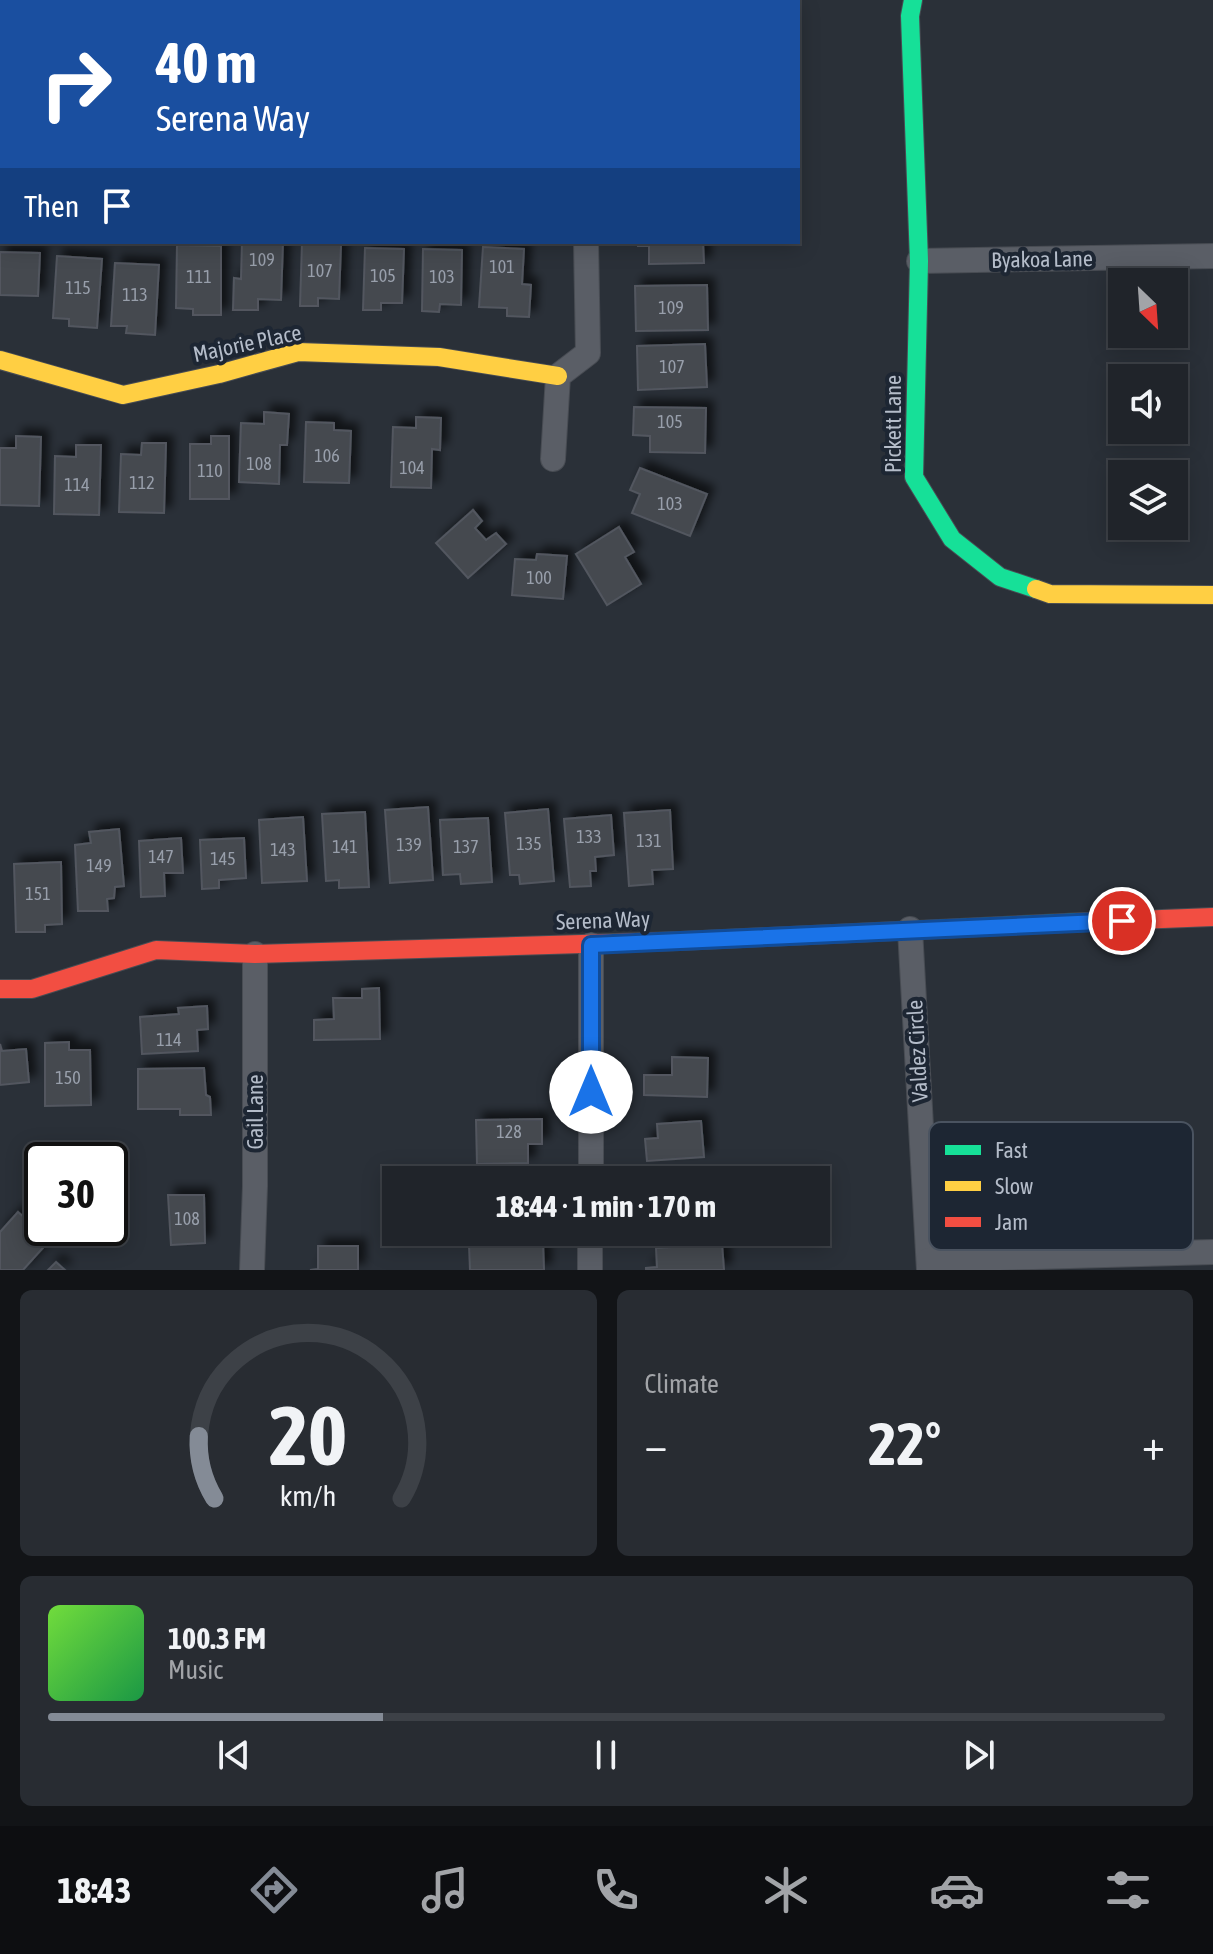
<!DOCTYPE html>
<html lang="en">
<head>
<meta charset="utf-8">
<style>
	:root { --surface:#20242a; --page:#282c32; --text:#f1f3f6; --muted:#a2a4a8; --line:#3d4147; --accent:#848b96 }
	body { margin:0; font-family:"Asap Condensed",sans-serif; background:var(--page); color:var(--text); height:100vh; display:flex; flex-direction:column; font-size:30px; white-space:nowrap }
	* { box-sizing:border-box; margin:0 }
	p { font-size:26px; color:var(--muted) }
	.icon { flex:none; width:44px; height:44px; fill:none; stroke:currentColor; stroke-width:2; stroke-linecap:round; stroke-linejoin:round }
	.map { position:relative; height:1270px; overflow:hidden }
	.drawer { display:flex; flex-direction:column; gap:20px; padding:20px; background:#121417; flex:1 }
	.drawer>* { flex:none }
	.hud { position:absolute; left:0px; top:0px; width:800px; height:244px; box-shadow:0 4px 20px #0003,0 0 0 2px var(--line); background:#1a4fa0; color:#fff; overflow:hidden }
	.needle { width:52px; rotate:155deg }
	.fabs { position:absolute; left:1108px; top:268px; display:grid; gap:16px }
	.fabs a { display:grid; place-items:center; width:80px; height:80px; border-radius:0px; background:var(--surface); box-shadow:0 4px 20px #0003,0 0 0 2px var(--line); font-size:40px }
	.speed { position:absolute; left:24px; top:1142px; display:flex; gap:16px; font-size:40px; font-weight:700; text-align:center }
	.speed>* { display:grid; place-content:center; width:104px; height:104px; border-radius:50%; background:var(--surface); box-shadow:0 4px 20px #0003,0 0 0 2px var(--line); line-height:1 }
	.speed .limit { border:4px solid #111; border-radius:12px; background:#fff; color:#111 }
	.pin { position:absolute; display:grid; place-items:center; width:68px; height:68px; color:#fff; margin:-34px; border:4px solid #fff; border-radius:50%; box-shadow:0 2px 8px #0007 }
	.me { position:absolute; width:88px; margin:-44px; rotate:0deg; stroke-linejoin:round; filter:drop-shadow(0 0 6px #0008) }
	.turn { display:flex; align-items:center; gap:28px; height:168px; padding:0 24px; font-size:36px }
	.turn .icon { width:104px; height:104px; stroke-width:2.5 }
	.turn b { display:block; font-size:56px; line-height:68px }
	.then { display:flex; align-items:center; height:76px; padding:0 24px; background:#0003; gap:16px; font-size:30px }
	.big { font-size:60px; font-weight:700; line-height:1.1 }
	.drawer .tile { flex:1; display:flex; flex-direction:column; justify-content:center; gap:12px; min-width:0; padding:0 28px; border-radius:12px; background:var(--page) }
	.drawer .dial { align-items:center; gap:0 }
	.dial svg { height:208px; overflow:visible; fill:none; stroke:var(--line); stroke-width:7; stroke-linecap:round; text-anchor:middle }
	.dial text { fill:var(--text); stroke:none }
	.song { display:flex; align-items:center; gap:24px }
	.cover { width:96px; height:96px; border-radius:12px; background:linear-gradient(135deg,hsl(100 70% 55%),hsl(140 70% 35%)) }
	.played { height:8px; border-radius:4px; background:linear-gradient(90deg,var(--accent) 30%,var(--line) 30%) }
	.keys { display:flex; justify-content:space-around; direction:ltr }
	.heat { display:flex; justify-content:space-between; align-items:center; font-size:44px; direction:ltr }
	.drawer .tiles { flex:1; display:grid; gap:20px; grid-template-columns:1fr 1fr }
	.tile:last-child { grid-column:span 2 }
	.trip { position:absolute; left:382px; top:1166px; width:448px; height:80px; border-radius:0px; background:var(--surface); box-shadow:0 4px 20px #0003,0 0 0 2px var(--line); font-weight:700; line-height:80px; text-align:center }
	.tab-bar { display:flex; height:128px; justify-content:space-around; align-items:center; background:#0d0e11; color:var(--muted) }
	.tab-bar .icon { width:56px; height:56px }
	.tab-bar .active { color:var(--accent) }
	.tab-bar b { font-size:36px; color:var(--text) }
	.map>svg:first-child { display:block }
	.building { fill:#444950; stroke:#52575f; stroke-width:2; filter:url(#shadow) }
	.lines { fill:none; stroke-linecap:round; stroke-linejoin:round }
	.street-casing { stroke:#484c53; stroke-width:26 }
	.fast-casing { stroke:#484c53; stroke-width:20 }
	.slow-casing { stroke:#484c53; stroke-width:20 }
	.jam-casing { stroke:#484c53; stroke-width:20 }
	.street { stroke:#5a5e66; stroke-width:24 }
	.fast { stroke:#16e098; stroke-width:18 }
	.slow { stroke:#ffcf43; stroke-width:18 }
	.jam { stroke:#f24e42; stroke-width:18 }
	.route-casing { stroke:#114b97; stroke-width:20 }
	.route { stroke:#1a73e8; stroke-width:14 }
	.labels { text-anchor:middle; stroke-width:8; stroke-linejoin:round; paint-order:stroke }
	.number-label { font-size:18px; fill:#989fab }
	.street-label { font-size:22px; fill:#b4bcc9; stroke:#1d2633 }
	.key { fill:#1d2633; stroke:#4a5360; stroke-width:2 }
	.key-label { font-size:22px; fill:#b4bcc9 }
</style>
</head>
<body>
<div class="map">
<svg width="1213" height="1270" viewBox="0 0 1213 1270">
	<defs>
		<filter id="shadow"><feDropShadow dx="7" dy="-7" stdDeviation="4" flood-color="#0009"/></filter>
	</defs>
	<rect width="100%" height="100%" fill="#2a3038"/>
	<!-- building -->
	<g class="building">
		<rect x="642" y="0" width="73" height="2"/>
		<rect x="0" y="85" width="2" height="54"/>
		<polygon points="242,242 283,242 281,300 258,299 258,310 233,310 234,278 241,279"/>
		<polygon points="638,242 703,242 704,263 649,264 649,246 638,246"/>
		<polygon points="302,243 341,245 339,299 318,298 318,306 300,306"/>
		<polygon points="177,245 221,246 221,315 193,315 193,309 176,308"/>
		<polygon points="483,247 524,249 522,284 531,285 529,317 507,316 507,308 479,307"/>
		<polygon points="365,248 404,249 402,303 381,303 381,310 363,310"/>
		<polygon points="423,249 462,250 461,305 440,304 439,312 422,311"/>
		<polygon points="0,252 40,253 38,296 0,295"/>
		<polygon points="57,256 102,259 97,328 69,326 69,319 53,318"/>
		<polygon points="115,263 159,265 155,335 126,333 127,326 111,326"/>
		<polygon points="707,285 708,330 636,331 635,286"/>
		<polygon points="705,344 707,387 638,390 637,346"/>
		<polygon points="634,407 706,408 705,453 650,452 650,436 633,435"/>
		<polygon points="264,412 289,414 287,445 280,445 279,484 239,482 241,423 264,424"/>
		<polygon points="416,417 441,418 440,450 432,449 431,488 391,487 393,427 416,428"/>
		<polygon points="306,422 334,423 334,430 351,431 349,483 304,482"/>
		<polygon points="16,436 41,437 39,506 0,505 0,448 16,448"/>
		<polygon points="211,436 229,436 229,499 190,499 190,444 211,444"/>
		<polygon points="142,443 166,443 164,513 119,512 121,454 141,455"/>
		<polygon points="76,445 101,445 99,515 54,514 55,456 76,457"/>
		<polygon points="640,468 707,494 690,536 632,513 640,494 630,490"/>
		<polygon points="473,510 482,521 475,528 486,540 496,533 506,544 468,578 436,543"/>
		<polygon points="619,527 634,552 625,557 641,584 607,605 576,554"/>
		<polygon points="537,554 567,556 563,599 512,595 515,559 536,560"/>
		<polygon points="428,807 433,880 390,883 385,810"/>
		<polygon points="548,809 554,881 520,884 519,875 510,875 505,813"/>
		<polygon points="670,810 673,869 652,870 653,884 629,886 624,813"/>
		<polygon points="365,812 369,887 339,888 339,880 326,881 322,814"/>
		<polygon points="611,815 614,855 595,857 596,871 590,871 591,886 570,887 564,819"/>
		<polygon points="303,817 307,881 262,883 259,820"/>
		<polygon points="488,818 492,882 461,884 460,874 443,875 440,820"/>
		<polygon points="119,829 124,886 115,887 114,898 107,899 108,911 78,911 75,845 91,843 89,832"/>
		<polygon points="181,838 183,873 164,873 165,896 141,897 139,841"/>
		<polygon points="244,838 246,878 219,880 219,888 202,889 200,840"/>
		<polygon points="61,862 62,924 45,925 45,932 16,932 14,864"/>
		<polygon points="379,988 380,1039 314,1040 314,1020 334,1019 333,998 362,998 362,989"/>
		<polygon points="207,1006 208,1029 197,1030 198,1051 142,1054 140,1017 179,1014 178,1008"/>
		<polygon points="69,1042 69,1050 90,1050 91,1105 45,1106 45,1043"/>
		<polygon points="0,1044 2,1051 26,1049 29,1082 0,1085"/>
		<polygon points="672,1057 708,1058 707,1097 644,1095 644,1075 672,1075"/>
		<polygon points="204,1068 206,1095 210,1097 211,1115 180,1115 180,1109 138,1109 138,1069"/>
		<polygon points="542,1119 542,1144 528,1144 528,1163 477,1164 476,1120"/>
		<polygon points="701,1121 704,1157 647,1161 645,1139 658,1138 657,1124"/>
		<polygon points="168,1195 204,1195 205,1243 171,1245"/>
		<polygon points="18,1212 50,1240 23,1270 0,1270 0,1232"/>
		<polygon points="543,1242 544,1270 470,1270 469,1245"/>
		<polygon points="722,1244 724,1270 646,1270 646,1268 657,1267 656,1248"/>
		<polygon points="318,1246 358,1246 358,1270 310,1270 318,1269"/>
		<polygon points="56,1262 65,1270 48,1270"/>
	</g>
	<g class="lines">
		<defs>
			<g id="street">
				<polyline points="90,0 90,2"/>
				<polyline points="580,0 580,2"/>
				<polyline points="0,13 2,13"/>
				<polyline points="919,261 1213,256"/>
				<polyline points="553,459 558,376 588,353 586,242"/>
				<polyline points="910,929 929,1270"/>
				<polyline points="591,1180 591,945"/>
				<polyline points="929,1260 1213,1252"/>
				<polyline points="252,1270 255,1186 255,954"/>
				<polyline points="590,1270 590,1232"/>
			</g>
			<g id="fast">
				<polyline points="913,0 910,16 919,261 914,477 952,539 1000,577 1036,589"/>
				<polyline points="680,941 1086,922"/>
			</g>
			<g id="slow">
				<polyline points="0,360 123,395 219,374 298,352 439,357 558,376"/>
				<polyline points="1036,589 1050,594 1213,595"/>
			</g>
			<g id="jam">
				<polyline points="1086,922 1213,917"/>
				<polyline points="0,989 32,989 156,950 255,954 680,941"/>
			</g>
		</defs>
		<!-- street casing -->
		<use href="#street" class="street-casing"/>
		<!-- fast casing -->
		<use href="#fast" class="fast-casing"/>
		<!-- slow casing -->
		<use href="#slow" class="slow-casing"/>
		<!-- jam casing -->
		<use href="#jam" class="jam-casing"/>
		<!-- street -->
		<use href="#street" class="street"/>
		<!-- fast -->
		<use href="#fast" class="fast"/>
		<!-- slow -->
		<use href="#slow" class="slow"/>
		<!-- jam -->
		<use href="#jam" class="jam"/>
	</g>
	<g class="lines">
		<defs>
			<polyline id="route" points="591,1092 591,945 1122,921"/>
		</defs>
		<!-- route casing -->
		<use href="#route" class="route-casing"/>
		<!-- route -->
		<use href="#route" class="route"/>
	</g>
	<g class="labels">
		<!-- number labels -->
		<g class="number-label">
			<text x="262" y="266">109</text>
			<text x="502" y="273">101</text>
			<text x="320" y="277">107</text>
			<text x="383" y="282">105</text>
			<text x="199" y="283">111</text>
			<text x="442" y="283">103</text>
			<text x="78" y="294">115</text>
			<text x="135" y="301">113</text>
			<text x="671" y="314">109</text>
			<text x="672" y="373">107</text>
			<text x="670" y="428">105</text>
			<text x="327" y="462">106</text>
			<text x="259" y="470">108</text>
			<text x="412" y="474">104</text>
			<text x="210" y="477">110</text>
			<text x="142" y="489">112</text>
			<text x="77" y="491">114</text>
			<text x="670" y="510">103</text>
			<text x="539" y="584">100</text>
			<text x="589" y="843">133</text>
			<text x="649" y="847">131</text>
			<text x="529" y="850">135</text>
			<text x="409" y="851">139</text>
			<text x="345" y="853">141</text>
			<text x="466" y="853">137</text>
			<text x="283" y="856">143</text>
			<text x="161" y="863">147</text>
			<text x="223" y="865">145</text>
			<text x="99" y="872">149</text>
			<text x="38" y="900">151</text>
			<text x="169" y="1046">114</text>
			<text x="68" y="1084">150</text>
			<text x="509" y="1138">128</text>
			<text x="187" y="1225">108</text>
		</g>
		<!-- street labels -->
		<g class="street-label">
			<text transform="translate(1042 259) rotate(-1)" y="8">Byakoa Lane</text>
			<text transform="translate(247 343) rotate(-12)" y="8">Majorie Place</text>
			<text transform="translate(893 424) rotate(-90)" y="8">Pickett Lane</text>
			<text transform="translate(603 920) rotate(-2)" y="8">Serena Way</text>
			<text transform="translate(917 1051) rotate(-93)" y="8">Valdez Circle</text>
			<text transform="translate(255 1112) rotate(-90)" y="8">Gail Lane</text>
		</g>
	</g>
	<!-- legend -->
	<rect x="929" y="1122" width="264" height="128" rx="12" class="key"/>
	<rect x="945" y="1145" width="36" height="10" fill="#16e098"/>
	<rect x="945" y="1181" width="36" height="10" fill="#ffcf43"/>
	<rect x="945" y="1217" width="36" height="10" fill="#f24e42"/>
	<g class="key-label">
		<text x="995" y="1158">Fast</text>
		<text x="995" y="1194">Slow</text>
		<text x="995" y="1230">Jam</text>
	</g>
</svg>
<div class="fabs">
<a><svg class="needle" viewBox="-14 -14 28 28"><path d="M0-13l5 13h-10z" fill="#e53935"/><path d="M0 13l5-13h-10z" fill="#a2a4a8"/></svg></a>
<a><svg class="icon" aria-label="sound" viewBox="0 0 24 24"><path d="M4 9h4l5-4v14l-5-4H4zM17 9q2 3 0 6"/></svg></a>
<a><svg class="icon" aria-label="layers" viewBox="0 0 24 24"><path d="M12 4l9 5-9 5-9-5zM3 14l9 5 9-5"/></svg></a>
</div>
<div class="speed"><div class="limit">30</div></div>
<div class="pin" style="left:1122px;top:921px;background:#d93025"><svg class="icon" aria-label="arrive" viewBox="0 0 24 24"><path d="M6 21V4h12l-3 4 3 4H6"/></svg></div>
<svg class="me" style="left:591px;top:1092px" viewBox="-20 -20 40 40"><circle r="19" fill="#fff"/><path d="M0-13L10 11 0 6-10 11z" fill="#1a73e8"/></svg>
<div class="trip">18:44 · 1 min · 170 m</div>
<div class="hud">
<div class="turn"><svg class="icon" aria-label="right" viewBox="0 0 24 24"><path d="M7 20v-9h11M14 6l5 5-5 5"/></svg><div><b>40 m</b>Serena Way</div></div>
<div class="then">Then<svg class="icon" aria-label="arrive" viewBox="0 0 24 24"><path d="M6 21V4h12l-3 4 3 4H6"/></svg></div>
</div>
</div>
<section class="drawer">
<div class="tiles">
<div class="tile dial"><svg viewBox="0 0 100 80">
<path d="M14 69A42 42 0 1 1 86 69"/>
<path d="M14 69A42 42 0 0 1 8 45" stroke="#848b96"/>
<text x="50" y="56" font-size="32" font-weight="700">20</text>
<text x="50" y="72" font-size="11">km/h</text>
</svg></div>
<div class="tile"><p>Climate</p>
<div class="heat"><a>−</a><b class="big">22°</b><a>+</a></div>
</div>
<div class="tile">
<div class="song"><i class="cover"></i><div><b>100.3 FM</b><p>Music</p></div></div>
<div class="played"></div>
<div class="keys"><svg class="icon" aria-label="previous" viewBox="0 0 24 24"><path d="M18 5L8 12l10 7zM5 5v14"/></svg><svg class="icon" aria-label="pause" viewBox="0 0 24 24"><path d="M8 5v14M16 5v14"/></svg><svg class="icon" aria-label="next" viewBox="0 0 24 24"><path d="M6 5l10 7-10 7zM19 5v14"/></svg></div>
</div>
</div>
</section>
<nav class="tab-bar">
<b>18:43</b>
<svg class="icon active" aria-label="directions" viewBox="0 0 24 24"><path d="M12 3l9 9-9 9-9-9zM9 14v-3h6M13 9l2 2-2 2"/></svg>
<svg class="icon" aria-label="music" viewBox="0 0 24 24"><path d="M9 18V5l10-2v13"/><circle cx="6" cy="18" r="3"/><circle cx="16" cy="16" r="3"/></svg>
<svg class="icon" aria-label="phone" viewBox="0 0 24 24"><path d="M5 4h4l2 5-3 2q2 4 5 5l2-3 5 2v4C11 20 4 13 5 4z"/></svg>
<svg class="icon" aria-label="climate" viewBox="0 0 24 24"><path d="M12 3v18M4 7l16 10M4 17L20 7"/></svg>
<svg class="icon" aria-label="car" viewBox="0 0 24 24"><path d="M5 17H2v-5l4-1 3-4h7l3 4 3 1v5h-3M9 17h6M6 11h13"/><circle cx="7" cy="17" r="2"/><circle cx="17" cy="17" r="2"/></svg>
<svg class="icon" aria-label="filters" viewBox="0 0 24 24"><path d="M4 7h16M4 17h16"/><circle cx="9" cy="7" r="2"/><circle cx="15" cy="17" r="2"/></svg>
</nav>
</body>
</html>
